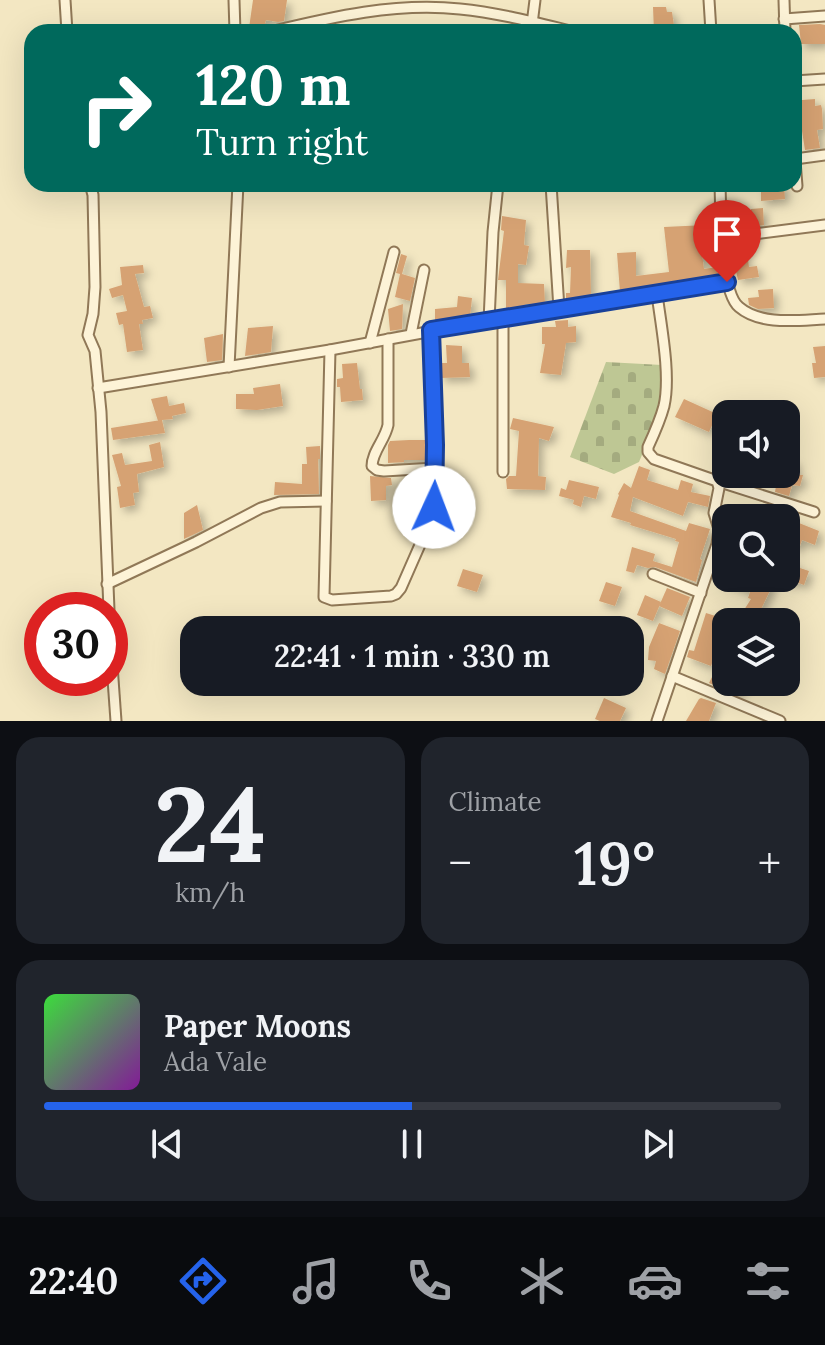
<!DOCTYPE html>
<html lang="en">
<head>
<meta charset="utf-8">
<style>
	:root { --surface:#171b24; --page:#20242c; --text:#f1f3f6; --muted:#9ea1a6; --line:#363941; --accent:#2563eb }
	body { margin:0; font-family:Lora,serif; background:var(--page); color:var(--text); height:100vh; display:flex; flex-direction:column; font-size:30px; white-space:nowrap }
	* { box-sizing:border-box; margin:0 }
	p { font-size:26px; color:var(--muted) }
	.icon { flex:none; width:44px; height:44px; fill:none; stroke:currentColor; stroke-width:2; stroke-linecap:round; stroke-linejoin:round }
	.map { position:relative; height:721px; overflow:hidden }
	.drawer { display:flex; flex-direction:column; gap:16px; padding:16px; background:#0d0f14; flex:1 }
	.drawer>* { flex:none }
	.hud { position:absolute; left:24px; top:24px; width:778px; height:168px; border-radius:24px; box-shadow:0 8px 32px #0002; background:#00695c; color:#fff; overflow:hidden }
	.buttons { position:absolute; left:712px; top:400px; display:grid; gap:16px }
	.buttons a { display:grid; place-items:center; width:88px; height:88px; border-radius:16px; background:var(--surface); box-shadow:0 8px 32px #0002; font-size:40px }
	.speed { position:absolute; left:24px; top:592px; display:flex; gap:16px; font-size:40px; font-weight:700; text-align:center }
	.speed>* { display:grid; place-content:center; width:104px; height:104px; border-radius:50%; background:var(--surface); box-shadow:0 8px 32px #0002; line-height:1 }
	.speed .limit { border:12px solid #d22; background:#fff; color:#111 }
	.pin { position:absolute; display:grid; place-items:center; width:68px; height:68px; color:#fff; margin:-82px -34px; border-radius:50% 50% 50% 0; rotate:-45deg; box-shadow:0 0 8px #0007 }
	.pin .icon { rotate:45deg }
	.me { position:absolute; width:88px; margin:-44px; rotate:2deg; stroke-linejoin:round; filter:drop-shadow(0 0 6px #0008) }
	.turn { display:flex; align-items:center; gap:28px; height:168px; padding:0 40px; font-size:36px }
	.turn .icon { width:104px; height:104px; stroke-width:2.5 }
	.turn b { display:block; font-size:56px; line-height:68px }
	.big { font-size:60px; font-weight:600; line-height:1.1 }
	.drawer .tile { flex:1; display:flex; flex-direction:column; justify-content:center; gap:12px; min-width:0; padding:0 28px; border-radius:24px; background:var(--page) }
	.drawer .dial { align-items:center; gap:0 }
	.dial b { font-size:104px; line-height:1 }
	.song { display:flex; align-items:center; gap:24px }
	.cover { width:96px; height:96px; border-radius:12px; background:linear-gradient(135deg,hsl(120 70% 55%),hsl(290 70% 35%)) }
	.played { height:8px; border-radius:4px; background:linear-gradient(90deg,var(--accent) 50%,var(--line) 50%) }
	.keys { display:flex; justify-content:space-around; direction:ltr }
	.heat { display:flex; justify-content:space-between; align-items:center; font-size:44px; direction:ltr }
	.drawer .tiles { flex:1; display:grid; gap:16px; grid-template-columns:1fr 1fr }
	.tile:last-child { grid-column:span 2 }
	.trip { position:absolute; left:180px; top:616px; width:464px; height:80px; border-radius:24px; background:var(--surface); box-shadow:0 8px 32px #0002; font-weight:600; line-height:80px; text-align:center }
	.menu { display:flex; height:128px; justify-content:space-around; align-items:center; background:#090b0e; color:var(--muted) }
	.menu .icon { width:56px; height:56px }
	.menu .on { color:var(--accent) }
	.menu b { font-size:36px; color:var(--text) }
	.map>svg:first-child { display:block }
	.cemetery { fill:url(#cemetery-stones) }
	.building { fill:#d6a273; filter:url(#shadow) }
	.lines { fill:none; stroke-linecap:round; stroke-linejoin:round }
	.minor-casing { stroke:#907857; stroke-width:13 }
	.minor { stroke:#fdf3d7; stroke-width:9 }
	.route-casing { stroke:#184099; stroke-width:20 }
	.route { stroke:#2563eb; stroke-width:14 }
</style>
</head>
<body>
<div class="map">
<svg width="825" height="721" viewBox="0 0 825 721">
	<defs>
		<pattern id="cemetery-stones" width="16" height="16" patternUnits="userSpaceOnUse" patternTransform="scale(2)"><rect width="16" height="16" fill="#bec794"/><path d="M2 7V4a2 2 0 0 1 4 0v3zM10 15v-3a2 2 0 0 1 4 0v3z" fill="#a4ab7f"/></pattern>
		<filter id="shadow"><feDropShadow dx="4.5" dy="4.5" stdDeviation="4" flood-color="#0004"/></filter>
	</defs>
	<rect width="100%" height="100%" fill="#f3e7c2"/>
	<!-- cemetery -->
	<polygon class="cemetery" points="606,362 662,365 661,398 655,424 639,462 614,474 570,457"/>
	<!-- building -->
	<g class="building">
		<polygon points="253,0 287,0 284,21 278,22 266,20 263,30 249,28"/>
		<polygon points="653,7 666,7 667,12 672,12 675,32 654,32"/>
		<polygon points="820,24 825,25 825,44 801,44 799,25"/>
		<polygon points="815,99 815,106 821,105 822,109 823,129 817,130 820,148 805,150 802,131 799,132 797,111 802,111 800,102 802,100"/>
		<polygon points="761,184 784,184 785,199 761,201"/>
		<polygon points="763,208 764,225 733,229 732,218 751,216 751,209"/>
		<polygon points="502,216 526,220 524,245 529,246 526,265 518,264 518,283 544,284 545,304 525,304 525,307 506,310 506,280 498,280 504,231 501,230"/>
		<polygon points="706,225 709,246 701,246 704,269 717,267 718,276 620,292 617,253 636,252 636,276 669,272 664,227"/>
		<polygon points="567,250 590,250 591,296 566,300 566,293 570,293 571,267 566,268"/>
		<polygon points="401,254 407,256 402,274 415,278 410,301 395,297 400,274 396,273"/>
		<polygon points="748,259 749,267 757,266 759,277 738,280 734,262"/>
		<polygon points="143,265 144,273 135,274 144,307 150,306 153,318 142,320 143,324 139,324 143,350 127,352 123,324 119,325 116,313 127,311 123,295 112,298 109,289 122,285 120,267"/>
		<polygon points="773,289 774,308 758,309 749,305 748,298 759,297 758,290"/>
		<polygon points="458,296 472,298 470,317 435,323 435,309 457,307"/>
		<polygon points="403,304 402,329 390,331 388,309"/>
		<polygon points="568,320 568,327 576,326 576,342 566,343 561,375 540,373 545,344 542,344 542,327 556,327 555,321"/>
		<polygon points="273,326 271,352 245,356 248,328"/>
		<polygon points="223,334 222,360 207,362 204,338"/>
		<polygon points="446,345 462,346 462,363 469,363 470,377 441,378 440,363 447,363"/>
		<polygon points="825,346 825,377 814,378 812,363 816,363 813,347"/>
		<polygon points="357,363 360,389 362,389 363,400 341,402 340,387 337,387 337,379 343,378 342,364"/>
		<polygon points="280,384 283,406 257,410 236,409 236,394 254,394 253,388"/>
		<polygon points="167,396 169,406 184,403 186,413 172,416 173,419 162,420 165,433 113,440 111,428 161,420 158,421 151,399"/>
		<polygon points="684,399 717,414 709,432 675,417"/>
		<polygon points="513,418 554,427 549,441 539,438 538,476 546,477 545,490 507,489 506,479 509,476 516,476 519,431 510,429"/>
		<polygon points="409,440 427,440 427,460 404,460 404,462 388,463 388,445 390,441"/>
		<polygon points="160,442 164,467 137,474 139,492 133,493 135,505 120,508 117,487 121,486 112,455 122,453 125,465 152,461 149,445"/>
		<polygon points="320,446 320,459 318,459 319,494 274,495 275,482 302,484 302,464 307,464 306,447"/>
		<polygon points="786,460 797,462 795,475 803,475 800,486 792,485 789,496 775,492 778,474 786,474"/>
		<polygon points="639,466 650,470 647,480 678,490 681,480 693,484 691,492 710,496 708,507 688,502 683,516 633,497 630,511 686,531 689,523 710,529 700,559 702,560 696,582 655,567 648,568 637,565 634,573 626,571 632,547 655,554 653,561 672,567 679,542 675,541 676,539 630,525 631,523 611,517 619,495 618,494 624,483 631,488"/>
		<polygon points="370,476 391,478 392,485 386,486 386,500 371,501"/>
		<polygon points="569,480 599,487 596,499 584,496 581,507 573,504 574,500 559,496 561,488 566,490"/>
		<polygon points="197,505 203,530 184,539 184,513"/>
		<polygon points="786,520 794,521 819,531 815,545 802,540 799,548 786,543"/>
		<polygon points="786,561 795,563 794,566 809,571 804,585 793,581 792,584 787,583 786,585"/>
		<polygon points="463,569 483,575 477,592 457,586"/>
		<polygon points="715,578 765,578 774,582 755,622 742,622 748,612 744,610 751,599 748,598 750,592"/>
		<polygon points="606,582 622,587 615,606 599,601"/>
		<polygon points="667,588 690,597 682,616 659,606"/>
		<polygon points="645,595 661,602 653,621 637,615"/>
		<polygon points="706,613 728,620 726,622 724,635 722,635 711,666 687,657 689,650 694,651"/>
		<polygon points="659,623 680,631 665,674 654,669 656,661 648,660 649,647"/>
		<polygon points="717,667 726,671 726,682 744,682 738,696 709,683"/>
		<polygon points="604,698 626,708 620,721 600,721 595,719"/>
		<polygon points="701,698 716,703 709,721 686,721 699,699"/>
	</g>
	<g class="lines">
		<defs>
			<g id="minor">
				<polyline points="65,0 67,32"/>
				<polyline points="234,0 235,32"/>
				<polyline points="709,0 711,32"/>
				<polyline points="784,0 785,32"/>
				<polyline points="784,19 825,16"/>
				<path d="M270 32C332 17 396 2 460 9 499 13 537 23 575 32"/>
				<polyline points="531,32 535,0"/>
				<polyline points="794,81 825,79"/>
				<polyline points="794,148 797,186"/>
				<polyline points="795,159 825,155"/>
				<polyline points="90,184 93,195 95,287 93,314 88,335 95,351 101,412 109,610"/>
				<polyline points="551,184 559,309"/>
				<path d="M720 184C721 210 720 291 739 307 761 326 799 320 825 319"/>
				<polyline points="722,238 825,225"/>
				<path d="M657 294C661 326 671 375 664 406 660 421 654 434 648 447V452L654 459 717 481 719 488 714 513 719 529 717 544 657 721"/>
				<polyline points="489,321 493,232 498,184"/>
				<polyline points="411,334 424,270"/>
				<path d="M388 339V425C385 440 372 452 372 466L377 470 384 471 435 468"/>
				<polyline points="370,343 394,252"/>
				<polyline points="330,350 324,597 332,600 391,596 396,594 401,588 430,522 434,507 435,423 431,330"/>
				<polyline points="229,367 238,184"/>
				<polyline points="98,388 330,350 503,318 727,282"/>
				<polyline points="503,472 503,318"/>
				<polyline points="717,481 814,512"/>
				<polyline points="653,574 701,593"/>
				<polyline points="107,584 196,542 261,508 280,502 326,501"/>
				<polyline points="110,637 116,721"/>
				<polyline points="672,676 780,721"/>
			</g>
		</defs>
		<!-- minor casing -->
		<use href="#minor" class="minor-casing"/>
		<!-- minor -->
		<use href="#minor" class="minor"/>
	</g>
	<g class="lines">
		<defs>
			<polyline id="route" points="434,507 435,445 431,330 727,282"/>
		</defs>
		<!-- route casing -->
		<use href="#route" class="route-casing"/>
		<!-- route -->
		<use href="#route" class="route"/>
	</g>
</svg>
<div class="buttons">
<a><svg class="icon" aria-label="sound" viewBox="0 0 24 24"><path d="M4 9h4l5-4v14l-5-4H4zM17 9q2 3 0 6"/></svg></a>
<a><svg class="icon" aria-label="search" viewBox="0 0 24 24"><circle cx="10" cy="10" r="6"/><path d="M15 15l6 6"/></svg></a>
<a><svg class="icon" aria-label="layers" viewBox="0 0 24 24"><path d="M12 4l9 5-9 5-9-5zM3 14l9 5 9-5"/></svg></a>
</div>
<div class="speed"><div class="limit">30</div></div>
<div class="pin" style="left:727px;top:282px;background:#d93025"><svg class="icon" aria-label="arrive" viewBox="0 0 24 24"><path d="M6 21V4h12l-3 4 3 4H6"/></svg></div>
<svg class="me" style="left:434px;top:507px" viewBox="-20 -20 40 40"><circle r="19" fill="#fff"/><path d="M0-13L10 11 0 6-10 11z" fill="#2563eb"/></svg>
<div class="trip">22:41 · 1 min · 330 m</div>
<div class="hud">
<div class="turn"><svg class="icon" aria-label="right" viewBox="0 0 24 24"><path d="M7 20v-9h11M14 6l5 5-5 5"/></svg><div><b>120 m</b>Turn right</div></div>
</div>
</div>
<section class="drawer">
<div class="tiles">
<div class="tile dial"><b>24</b><p>km/h</p></div>
<div class="tile"><p>Climate</p>
<div class="heat"><a>−</a><b class="big">19°</b><a>+</a></div>
</div>
<div class="tile">
<div class="song"><i class="cover"></i><div><b>Paper Moons</b><p>Ada Vale</p></div></div>
<div class="played"></div>
<div class="keys"><svg class="icon" aria-label="previous" viewBox="0 0 24 24"><path d="M18 5L8 12l10 7zM5 5v14"/></svg><svg class="icon" aria-label="pause" viewBox="0 0 24 24"><path d="M8 5v14M16 5v14"/></svg><svg class="icon" aria-label="next" viewBox="0 0 24 24"><path d="M6 5l10 7-10 7zM19 5v14"/></svg></div>
</div>
</div>
</section>
<nav class="menu">
<b>22:40</b>
<svg class="icon on" aria-label="directions" viewBox="0 0 24 24"><path d="M12 3l9 9-9 9-9-9zM9 14v-3h6M13 9l2 2-2 2"/></svg>
<svg class="icon" aria-label="music" viewBox="0 0 24 24"><path d="M9 18V5l10-2v13"/><circle cx="6" cy="18" r="3"/><circle cx="16" cy="16" r="3"/></svg>
<svg class="icon" aria-label="phone" viewBox="0 0 24 24"><path d="M5 4h4l2 5-3 2q2 4 5 5l2-3 5 2v4C11 20 4 13 5 4z"/></svg>
<svg class="icon" aria-label="climate" viewBox="0 0 24 24"><path d="M12 3v18M4 7l16 10M4 17L20 7"/></svg>
<svg class="icon" aria-label="car" viewBox="0 0 24 24"><path d="M5 17H2v-5l4-1 3-4h7l3 4 3 1v5h-3M9 17h6M6 11h13"/><circle cx="7" cy="17" r="2"/><circle cx="17" cy="17" r="2"/></svg>
<svg class="icon" aria-label="filters" viewBox="0 0 24 24"><path d="M4 7h16M4 17h16"/><circle cx="9" cy="7" r="2"/><circle cx="15" cy="17" r="2"/></svg>
</nav>
</body>
</html>
